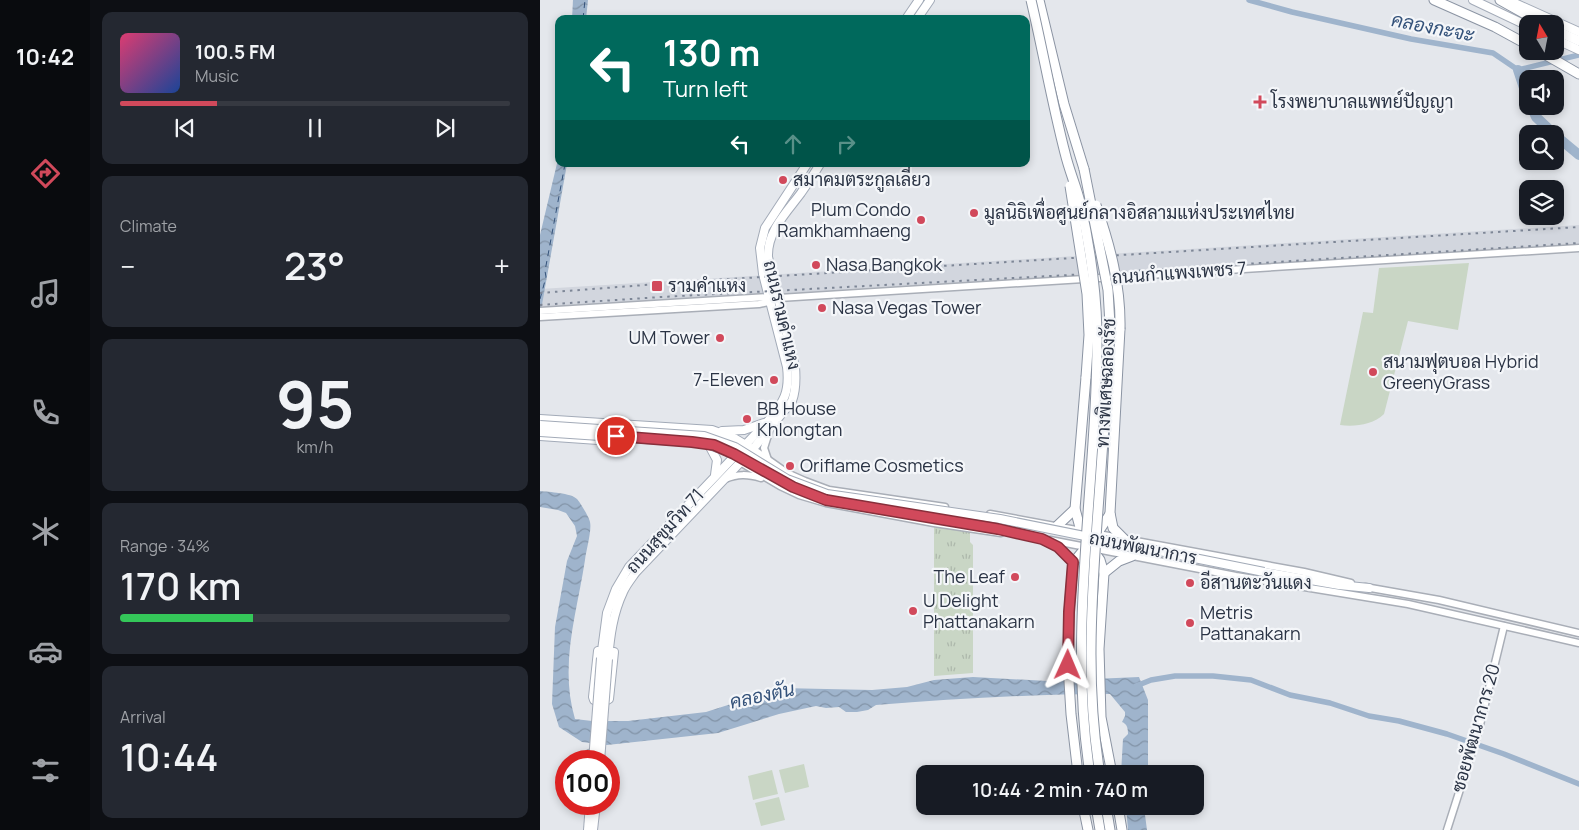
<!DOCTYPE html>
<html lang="en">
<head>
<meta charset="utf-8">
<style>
	:root { --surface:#171b24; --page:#242831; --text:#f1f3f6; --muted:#9ea1a6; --line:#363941; --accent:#d1495b }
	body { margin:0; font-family:Manrope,Sarabun,sans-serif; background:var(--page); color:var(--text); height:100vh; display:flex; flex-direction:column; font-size:19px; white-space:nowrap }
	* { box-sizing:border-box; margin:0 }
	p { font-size:16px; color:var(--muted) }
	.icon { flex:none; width:28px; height:28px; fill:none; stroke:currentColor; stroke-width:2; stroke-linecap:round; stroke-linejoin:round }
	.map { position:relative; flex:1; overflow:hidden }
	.details { display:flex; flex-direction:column; gap:12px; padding:12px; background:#0d0f14; width:450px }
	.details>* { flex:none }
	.hud { position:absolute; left:15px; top:15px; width:475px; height:152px; border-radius:10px; box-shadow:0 2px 8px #0003; background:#00695c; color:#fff; overflow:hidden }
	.needle { width:32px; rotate:350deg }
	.fabs { position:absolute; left:979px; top:15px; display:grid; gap:10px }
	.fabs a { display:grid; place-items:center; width:45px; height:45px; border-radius:10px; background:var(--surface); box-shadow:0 2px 8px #0003; font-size:25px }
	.speed { position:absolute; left:15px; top:750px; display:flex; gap:10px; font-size:25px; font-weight:700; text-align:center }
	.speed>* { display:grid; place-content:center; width:65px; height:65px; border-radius:50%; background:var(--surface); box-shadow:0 2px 8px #0003; line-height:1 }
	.speed .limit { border:8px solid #d22; background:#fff; color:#111 }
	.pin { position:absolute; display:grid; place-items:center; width:42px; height:42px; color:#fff; margin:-21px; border:2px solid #fff; border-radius:50%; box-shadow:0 1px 5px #0007 }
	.me { position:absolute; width:55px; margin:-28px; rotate:1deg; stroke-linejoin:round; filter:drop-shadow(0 0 4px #0008) }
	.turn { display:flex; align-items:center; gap:18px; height:105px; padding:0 25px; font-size:22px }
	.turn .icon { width:65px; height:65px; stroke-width:2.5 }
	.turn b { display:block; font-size:35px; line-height:42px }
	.lanes { display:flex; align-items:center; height:48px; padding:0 25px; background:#0003; justify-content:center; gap:25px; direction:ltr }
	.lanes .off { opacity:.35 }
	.big { font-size:38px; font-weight:600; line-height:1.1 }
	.details .widget { flex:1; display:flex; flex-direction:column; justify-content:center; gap:8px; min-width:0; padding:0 18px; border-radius:10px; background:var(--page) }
	.details .dial { align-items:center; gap:0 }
	.dial b { font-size:65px; line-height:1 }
	.song { display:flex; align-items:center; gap:15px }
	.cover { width:60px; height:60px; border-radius:8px; background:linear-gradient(135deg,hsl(340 70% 55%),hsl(220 70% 35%)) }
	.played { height:5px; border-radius:2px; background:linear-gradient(90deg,var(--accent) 25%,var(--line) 25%) }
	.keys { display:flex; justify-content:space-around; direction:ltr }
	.heat { display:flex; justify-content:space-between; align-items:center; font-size:28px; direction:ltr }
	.charge { height:8px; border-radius:4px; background:linear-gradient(90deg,#34c759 34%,var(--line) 0) }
	.trip { position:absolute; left:376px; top:765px; width:288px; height:50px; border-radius:10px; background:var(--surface); box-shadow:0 2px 8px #0003; font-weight:600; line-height:50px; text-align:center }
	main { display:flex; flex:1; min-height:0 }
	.menu { display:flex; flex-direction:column; width:90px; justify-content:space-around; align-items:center; background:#090b0e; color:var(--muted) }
	.menu .icon { width:35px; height:35px }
	.menu .current { color:var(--accent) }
	.menu b { font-size:22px; color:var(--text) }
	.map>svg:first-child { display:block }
	.built { fill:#d2d6de }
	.grass { fill:url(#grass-tufts) }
	.pitch { fill:#c9d6c5 }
	.water { fill:url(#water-waves) }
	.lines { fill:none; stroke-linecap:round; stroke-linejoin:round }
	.canal { stroke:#9fb4cc; stroke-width:5.5 }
	.river { stroke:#9fb4cc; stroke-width:10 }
	.ferry { stroke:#34527a; stroke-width:1; stroke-dasharray:6 5; stroke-linecap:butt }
	.secondary-casing { stroke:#a9aeb7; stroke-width:9 }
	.primary-casing { stroke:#a3abb8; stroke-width:10 }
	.highway-casing { stroke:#8b94a3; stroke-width:11 }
	.secondary { stroke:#fff; stroke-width:6 }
	.primary { stroke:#fff; stroke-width:8 }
	.highway { stroke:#fff; stroke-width:9 }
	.rail { stroke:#7d8696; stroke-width:2; stroke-dasharray:2.5 5; stroke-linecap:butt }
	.primary-bridge-casing { stroke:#a3abb8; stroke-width:10; stroke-linecap:butt }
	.highway-bridge-casing { stroke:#8b94a3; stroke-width:11; stroke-linecap:butt }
	.primary-bridge { stroke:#fff; stroke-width:8 }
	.highway-bridge { stroke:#fff; stroke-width:9 }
	.route-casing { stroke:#882f3b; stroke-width:12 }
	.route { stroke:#d1495b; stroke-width:9 }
	.poi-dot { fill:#d1495b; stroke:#f4f6f9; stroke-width:2 }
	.labels { text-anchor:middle; stroke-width:4.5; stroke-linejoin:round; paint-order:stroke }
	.poi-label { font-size:18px; fill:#2b3445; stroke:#f4f6f9; text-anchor:start }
	.street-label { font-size:18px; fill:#2b3445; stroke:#f4f6f9 }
	.water-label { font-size:19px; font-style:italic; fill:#34527a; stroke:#f4f6f9 }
</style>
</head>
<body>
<main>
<nav class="menu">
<b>10:42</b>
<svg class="icon current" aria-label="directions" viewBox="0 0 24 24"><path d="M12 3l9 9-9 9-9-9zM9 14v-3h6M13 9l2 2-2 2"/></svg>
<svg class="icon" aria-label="music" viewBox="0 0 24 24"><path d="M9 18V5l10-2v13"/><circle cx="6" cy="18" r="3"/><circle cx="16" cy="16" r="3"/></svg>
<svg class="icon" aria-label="phone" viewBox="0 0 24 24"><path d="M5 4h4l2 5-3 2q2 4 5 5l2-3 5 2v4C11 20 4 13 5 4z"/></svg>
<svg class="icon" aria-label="climate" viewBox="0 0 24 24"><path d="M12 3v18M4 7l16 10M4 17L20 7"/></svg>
<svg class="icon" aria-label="car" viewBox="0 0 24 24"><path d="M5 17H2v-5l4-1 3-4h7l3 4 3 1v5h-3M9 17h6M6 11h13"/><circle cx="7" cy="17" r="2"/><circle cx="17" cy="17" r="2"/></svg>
<svg class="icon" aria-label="filters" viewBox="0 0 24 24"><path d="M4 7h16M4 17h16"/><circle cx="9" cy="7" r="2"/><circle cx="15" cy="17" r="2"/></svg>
</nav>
<section class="details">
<div class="widget">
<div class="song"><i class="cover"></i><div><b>100.5 FM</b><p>Music</p></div></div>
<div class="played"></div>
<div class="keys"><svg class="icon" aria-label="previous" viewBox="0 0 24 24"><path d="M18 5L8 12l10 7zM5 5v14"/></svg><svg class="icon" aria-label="pause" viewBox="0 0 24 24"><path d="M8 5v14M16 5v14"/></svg><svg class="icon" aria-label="next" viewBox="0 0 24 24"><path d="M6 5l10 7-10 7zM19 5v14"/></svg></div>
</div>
<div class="widget"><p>Climate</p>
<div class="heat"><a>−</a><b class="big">23°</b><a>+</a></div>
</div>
<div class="widget dial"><b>95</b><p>km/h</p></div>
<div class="widget"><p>Range · 34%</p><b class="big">170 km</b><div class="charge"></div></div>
<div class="widget"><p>Arrival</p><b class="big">10:44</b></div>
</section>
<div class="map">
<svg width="1039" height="830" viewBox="0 0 1039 830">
	<defs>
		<pattern id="grass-tufts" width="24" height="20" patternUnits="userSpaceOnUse" patternTransform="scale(1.25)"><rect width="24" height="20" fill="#c9d6c5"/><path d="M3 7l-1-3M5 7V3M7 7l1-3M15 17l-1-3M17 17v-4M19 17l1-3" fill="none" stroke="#adb8ab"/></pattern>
		<pattern id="water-waves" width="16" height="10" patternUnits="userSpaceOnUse" patternTransform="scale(1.25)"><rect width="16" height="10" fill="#9fb4cc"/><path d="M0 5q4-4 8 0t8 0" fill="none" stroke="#8293a7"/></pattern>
	</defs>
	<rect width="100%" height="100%" fill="#e4e7ec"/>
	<!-- built -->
	<polygon class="built" points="1039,225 1039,247 0,310 0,289"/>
	<!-- grass -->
	<polygon class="grass" points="394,527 430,531 430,542 433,545 433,673 394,676"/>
	<!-- pitch -->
	<g class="pitch">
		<path d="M929 263 918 330 868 321 844 414C833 425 814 427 800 425L823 312 833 313 839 268Z"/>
		<polygon points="264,764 269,787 245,793 239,770"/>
		<polygon points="232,770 238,794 213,800 208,776"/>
		<polygon points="239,797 245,820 221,826 215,803"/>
	</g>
	<!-- water -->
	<g class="water">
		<polygon points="33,0 48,0 46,19 32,19"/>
		<polygon points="19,155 19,164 27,164 0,316 0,235"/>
		<path d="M0 491C9 492 31 493 37 499 40 502 50 519 50 522 52 530 46 551 45 560 37 613 19 665 35 719L52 721H88L166 712 241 688 332 690 367 687 394 680 433 677 508 681 599 677 608 700V774H581L583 739 588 734C588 728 587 724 582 722L585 716V712L570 694C492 694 414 699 336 705L328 710 317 712H306L299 707 286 708 276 706 239 714 178 733 67 745 42 742 19 727 12 704 15 627 27 561 37 536 35 526 26 513 18 510 0 507Z"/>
		<polygon points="586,806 608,806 608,811 605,815 607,830 588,830"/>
	</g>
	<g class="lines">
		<!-- canal -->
		<g class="canal">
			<polyline points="709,0 752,12 871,39 953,53 978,70 1039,55"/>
			<polyline points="596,686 611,680 635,676 673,676 711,680 750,695 790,703 829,716 859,721 907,734 964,754 1039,784"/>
		</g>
		<!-- river -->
		<g class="river">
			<polyline points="978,70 988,100"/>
			<polyline points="991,106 996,117 1014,134"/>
			<polyline points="1015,135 1039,155"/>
		</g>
		<!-- ferry -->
		<g class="ferry">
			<polyline points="43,19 45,0"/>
			<polyline points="0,299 6,277 5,271 25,164"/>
		</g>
		<defs>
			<g id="secondary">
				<polyline points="0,311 229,297 239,298 1039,248"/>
				<polyline points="0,317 219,304 233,301"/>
				<polyline points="213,449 247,473 265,481 289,490 405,507"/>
				<polyline points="228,460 224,448 229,432"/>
				<polyline points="200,462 240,486 259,495 286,503 394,523 461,533"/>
				<path d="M185 479C198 474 207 474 221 478"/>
				<polyline points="450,514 764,572 811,583"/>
				<polyline points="510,540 696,576 868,604 1039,643"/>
				<polyline points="825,587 899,600 1039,633"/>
				<polyline points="907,830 938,733 964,626"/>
			</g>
			<g id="primary">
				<polyline points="933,0 988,26"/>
				<polyline points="968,0 1039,32"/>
				<polyline points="366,19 379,0"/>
				<polyline points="377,19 390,0"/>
				<polyline points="1015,39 1039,50"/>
				<polyline points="0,419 172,430 194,438 209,447"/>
				<polyline points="182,431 204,430 224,423"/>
				<polyline points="0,436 58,440"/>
				<polyline points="170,447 177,460 175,475"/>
				<polyline points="363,512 458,529 494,537"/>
				<polyline points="724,572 799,585 829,588"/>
				<polyline points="58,651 53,697 54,700 62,703 69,699 74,652"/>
				<path d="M61 658 67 613 76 589 89 567 228 421C244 402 250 392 247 367L223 274 220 248 225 228 267 164"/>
				<path d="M68 659C70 636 73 613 83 592 86 585 91 579 96 572L213 449 252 401C256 390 256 379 255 367L228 257C227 231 247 212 261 193 268 183 274 174 280 164"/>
				<polyline points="47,761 49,754 58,752"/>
				<polyline points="48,830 50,804"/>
				<polyline points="53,830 56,804"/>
			</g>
			<g id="highway">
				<polyline points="499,0 524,104 544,169"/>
				<polyline points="894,0 955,27 988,45"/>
				<polyline points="960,0 1003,24"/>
				<polyline points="1015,30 1039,41"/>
				<polyline points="999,51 1039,74"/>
				<polyline points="580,329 570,513 573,528 584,539"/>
				<polyline points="517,526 535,509"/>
				<polyline points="541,531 535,509 546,377"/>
				<polyline points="557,534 570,514"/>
				<polyline points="502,539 519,547 533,563"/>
				<polyline points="553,550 560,560 564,573 559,649 561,717 572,774"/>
				<polyline points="564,573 579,561 592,556"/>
				<polyline points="538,774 531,714 528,665 529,612 533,563 546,547"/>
				<polyline points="543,806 548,830"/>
				<polyline points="556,806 560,830"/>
				<polyline points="566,806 570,830"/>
				<polyline points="578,806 582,830"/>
			</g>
		</defs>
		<!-- secondary casing -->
		<use href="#secondary" class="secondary-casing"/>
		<!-- primary casing -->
		<use href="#primary" class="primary-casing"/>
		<!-- highway casing -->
		<use href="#highway" class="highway-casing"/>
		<!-- secondary -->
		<use href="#secondary" class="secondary"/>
		<!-- primary -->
		<use href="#primary" class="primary"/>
		<!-- highway -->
		<use href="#highway" class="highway"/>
		<!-- rail -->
		<g class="rail">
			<polyline points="0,293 157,281 1039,227"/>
			<polyline points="0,305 121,297 529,275 1039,243"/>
		</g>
		<defs>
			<g id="primary-bridge">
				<polyline points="0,425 164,436 195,447 247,479 287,494 460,519 724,572"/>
				<polyline points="0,432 164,443 194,454 237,478"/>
				<polyline points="249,485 286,500 363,512"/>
				<polyline points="53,761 61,658"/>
				<polyline points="60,761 68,659"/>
			</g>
			<g id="highway-bridge">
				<path d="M491 0C503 51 512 103 525 153 529 170 536 186 540 202 549 242 556 290 557 331 558 479 527 626 550 774"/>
				<path d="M544 169 568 290 570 325C567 391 562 457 557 523 551 606 546 691 560 774"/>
				<polyline points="530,186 547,294 549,335 546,377"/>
				<path d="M556 205C570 245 581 286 580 329"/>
			</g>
		</defs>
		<!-- primary-bridge casing -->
		<use href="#primary-bridge" class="primary-bridge-casing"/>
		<!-- highway-bridge casing -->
		<use href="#highway-bridge" class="highway-bridge-casing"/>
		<!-- primary-bridge -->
		<use href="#primary-bridge" class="primary-bridge"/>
		<!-- highway-bridge -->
		<use href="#highway-bridge" class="highway-bridge"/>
	</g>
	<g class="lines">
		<defs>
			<polyline id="route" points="76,436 152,442 174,445 194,454 253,487 286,500 458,529 502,539 518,547 533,562 529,612 528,665"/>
		</defs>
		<!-- route casing -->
		<use href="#route" class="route-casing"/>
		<!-- route -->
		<use href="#route" class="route"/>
	</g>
	<!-- markers -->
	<g class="poi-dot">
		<path d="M717.5 94.5h5v5h5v5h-5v5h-5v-5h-5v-5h5z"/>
		<circle cx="243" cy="180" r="5"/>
		<circle cx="434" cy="213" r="5"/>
		<circle cx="381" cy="220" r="5"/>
		<circle cx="276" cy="265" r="5"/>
		<rect x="111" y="280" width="12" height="12" rx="2.5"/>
		<circle cx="282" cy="308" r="5"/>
		<circle cx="180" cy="338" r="5"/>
		<circle cx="833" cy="372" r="5"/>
		<circle cx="234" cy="380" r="5"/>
		<circle cx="207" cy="419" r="5"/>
		<circle cx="250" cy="466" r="5"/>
		<circle cx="475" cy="577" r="5"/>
		<circle cx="650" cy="583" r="5"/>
		<circle cx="373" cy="611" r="5"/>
		<circle cx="650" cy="623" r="5"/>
	</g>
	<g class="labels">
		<!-- poi labels -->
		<g class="poi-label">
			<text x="731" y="108">โรงพยาบาลแพทย์ปัญญา</text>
			<text x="253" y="186">สมาคมตระกูลเลี่ยว</text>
			<text x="371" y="216" text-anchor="end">Plum Condo<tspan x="371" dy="21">Ramkhamhaeng</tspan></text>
			<text x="444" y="219">มูลนิธิเพื่อศูนย์กลางอิสลามแห่งประเทศไทย</text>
			<text x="286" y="271">Nasa Bangkok</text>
			<text x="128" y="292">รามคำแหง</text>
			<text x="292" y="314">Nasa Vegas Tower</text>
			<text x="170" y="344" text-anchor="end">UM Tower</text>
			<text x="843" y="368">สนามฟุตบอล Hybrid<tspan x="843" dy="21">GreenyGrass</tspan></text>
			<text x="224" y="386" text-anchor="end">7-Eleven</text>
			<text x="217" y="415">BB House<tspan x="217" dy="21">Khlongtan</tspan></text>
			<text x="260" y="472">Oriflame Cosmetics</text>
			<text x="465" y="583" text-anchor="end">The Leaf</text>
			<text x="660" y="589">อีสานตะวันแดง</text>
			<text x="383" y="607">U Delight<tspan x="383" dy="21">Phattanakarn</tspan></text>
			<text x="660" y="619">Metris<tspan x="660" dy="21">Pattanakarn</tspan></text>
		</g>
		<!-- street labels -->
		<g class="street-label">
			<text transform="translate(639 273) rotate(-4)" y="6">ถนนกำแพงเพชร 7</text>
			<text transform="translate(242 315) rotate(77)" y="6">ถนนรามคำแหง</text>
			<text transform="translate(566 383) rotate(-87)" y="6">ทางพิเศษฉลองรัช</text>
			<text transform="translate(125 531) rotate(-48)" y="6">ถนนสุขุมวิท 71</text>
			<text transform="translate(603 548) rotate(11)" y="6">ถนนพัฒนาการ</text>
			<text transform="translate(936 728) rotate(-74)" y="6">ซอยพัฒนาการ 20</text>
		</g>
		<!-- water labels -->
		<g class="water-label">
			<text transform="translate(893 27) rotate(11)" y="7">คลองกะจะ</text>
			<text transform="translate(222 695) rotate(-12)" y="7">คลองตัน</text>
		</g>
	</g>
</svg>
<div class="fabs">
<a><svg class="needle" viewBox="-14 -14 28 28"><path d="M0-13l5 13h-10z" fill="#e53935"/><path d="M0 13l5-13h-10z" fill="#9ea1a6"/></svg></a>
<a><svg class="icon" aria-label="sound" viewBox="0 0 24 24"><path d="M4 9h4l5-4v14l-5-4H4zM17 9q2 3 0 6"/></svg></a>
<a><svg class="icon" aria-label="search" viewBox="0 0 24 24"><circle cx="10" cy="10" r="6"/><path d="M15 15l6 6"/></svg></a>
<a><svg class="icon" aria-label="layers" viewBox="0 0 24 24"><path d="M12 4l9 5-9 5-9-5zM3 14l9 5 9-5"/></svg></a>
</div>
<div class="speed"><div class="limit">100</div></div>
<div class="pin" style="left:76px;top:436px;background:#d93025"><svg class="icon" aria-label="arrive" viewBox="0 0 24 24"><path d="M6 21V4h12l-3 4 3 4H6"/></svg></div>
<svg class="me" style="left:528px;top:665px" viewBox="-20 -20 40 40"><path d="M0-17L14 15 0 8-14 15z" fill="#d1495b" stroke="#fff" stroke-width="4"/></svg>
<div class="trip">10:44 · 2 min · 740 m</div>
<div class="hud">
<div class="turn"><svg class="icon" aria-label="left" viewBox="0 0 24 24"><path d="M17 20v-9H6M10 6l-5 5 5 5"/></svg><div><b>130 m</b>Turn left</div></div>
<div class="lanes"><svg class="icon" aria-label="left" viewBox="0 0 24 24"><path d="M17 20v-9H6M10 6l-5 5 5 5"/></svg><svg class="icon off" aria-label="ahead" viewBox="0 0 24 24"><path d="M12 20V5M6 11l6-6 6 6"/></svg><svg class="icon off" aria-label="right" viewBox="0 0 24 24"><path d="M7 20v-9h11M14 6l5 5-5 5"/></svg></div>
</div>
</div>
</main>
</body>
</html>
